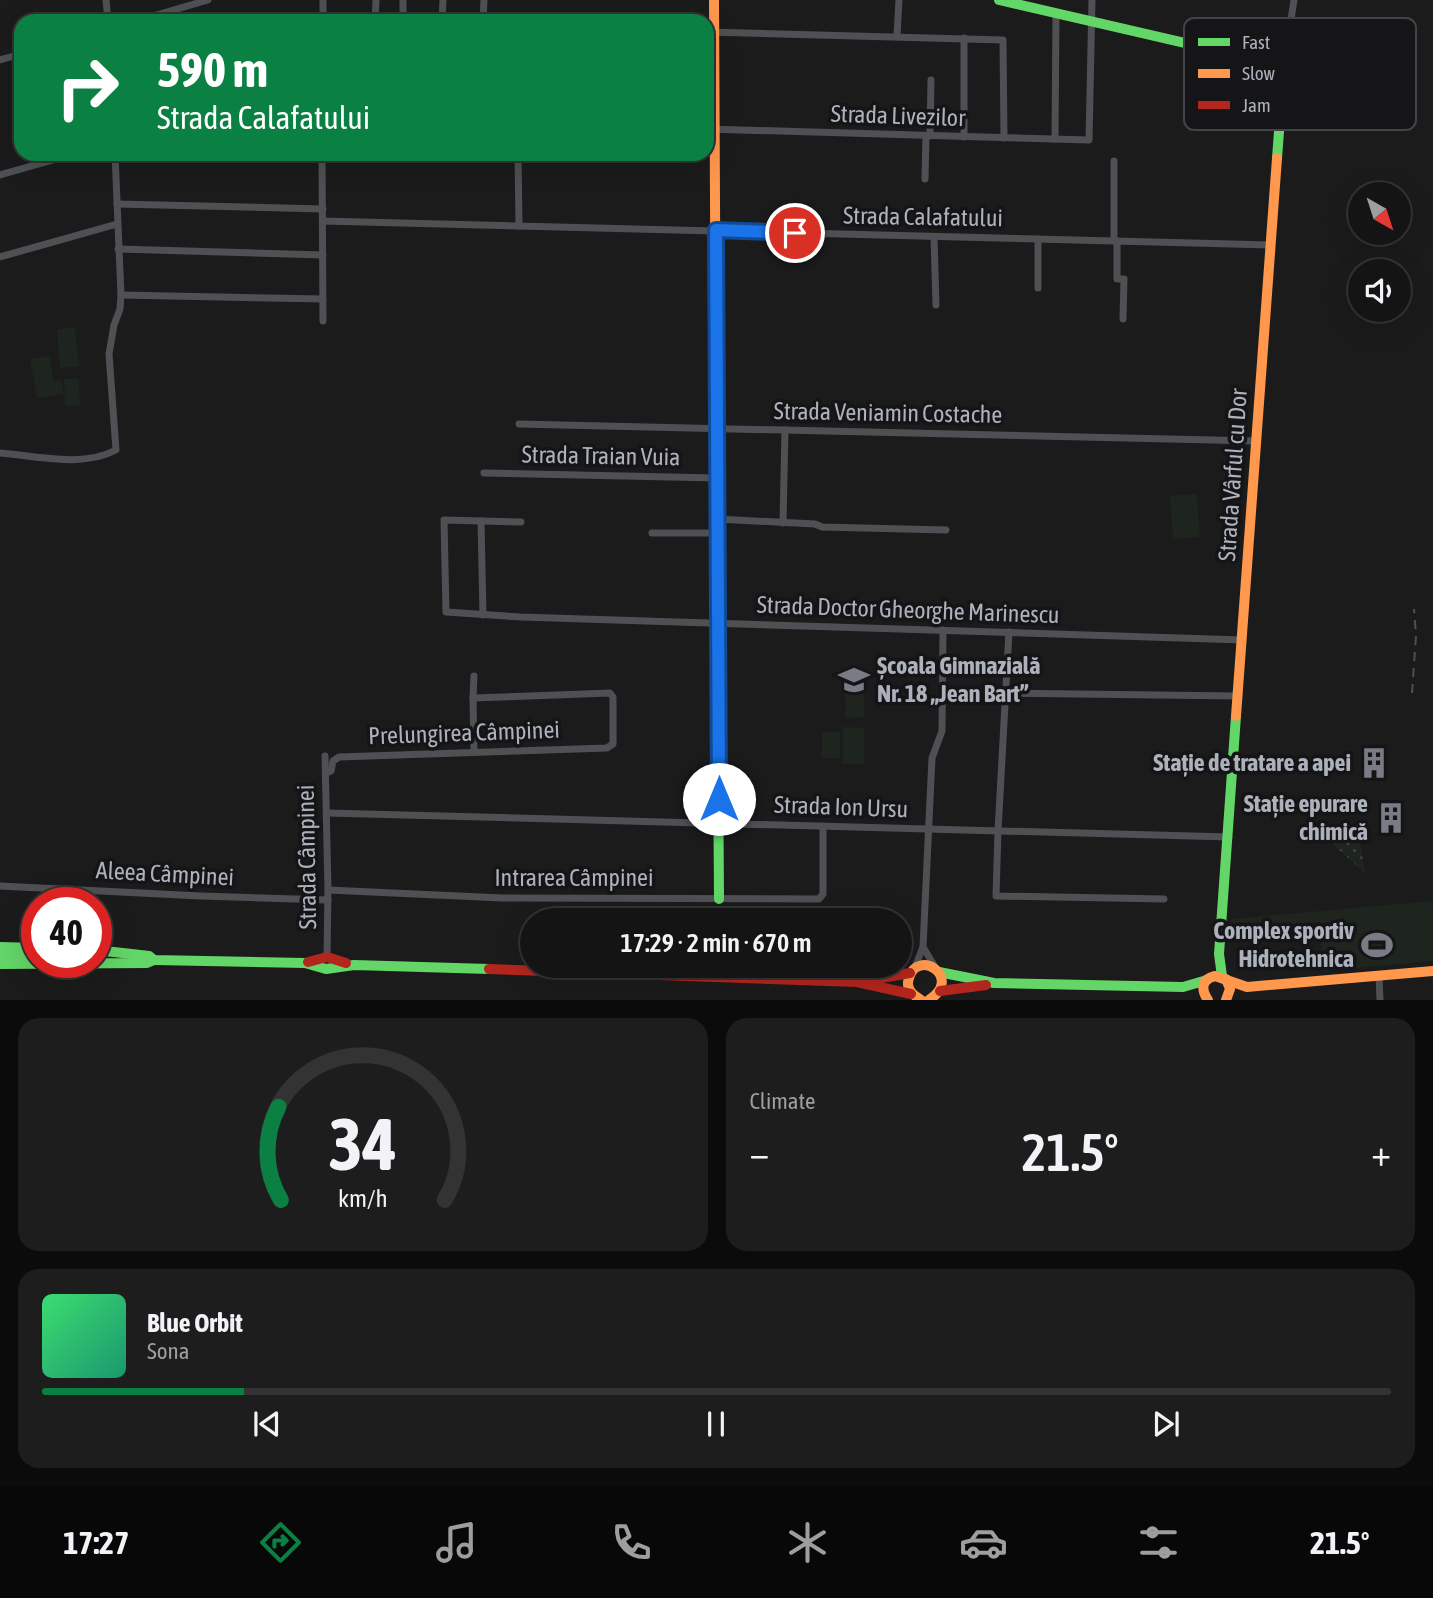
<!DOCTYPE html>
<html lang="en">
<head>
<meta charset="utf-8">
<style>
	:root { --surface:#141414; --page:#1d1d1d; --text:#f1f3f6; --muted:#9d9ea0; --line:#333334; --accent:#0b8043 }
	body { margin:0; font-family:"Asap Condensed",sans-serif; background:var(--page); color:var(--text); height:100vh; display:flex; flex-direction:column; font-size:26px; white-space:nowrap }
	* { box-sizing:border-box; margin:0 }
	p { font-size:23px; color:var(--muted) }
	.icon { flex:none; width:38px; height:38px; fill:none; stroke:currentColor; stroke-width:2; stroke-linecap:round; stroke-linejoin:round }
	.map { position:relative; height:1000px; overflow:hidden }
	.details { display:flex; flex-direction:column; gap:18px; padding:18px; background:#0b0b0b; flex:1 }
	.details>* { flex:none }
	.top-card { position:absolute; left:14px; top:14px; width:700px; height:147px; border-radius:21px; box-shadow:0 7px 28px #0002,0 0 0 2px var(--line); background:#0b8043; color:#fff; overflow:hidden }
	.needle { width:46px; rotate:141deg }
	.tools { position:absolute; left:1348px; top:182px; display:grid; gap:14px }
	.tools a { display:grid; place-items:center; width:63px; height:63px; border-radius:50%; background:var(--surface); box-shadow:0 7px 28px #0002,0 0 0 2px var(--line); font-size:35px }
	.speed { position:absolute; left:21px; top:887px; display:flex; gap:14px; font-size:35px; font-weight:700; text-align:center }
	.speed>* { display:grid; place-content:center; width:91px; height:91px; border-radius:50%; background:var(--surface); box-shadow:0 7px 28px #0002,0 0 0 2px var(--line); line-height:1 }
	.speed .limit { border:10px solid #d22; background:#fff; color:#111 }
	.pin { position:absolute; display:grid; place-items:center; width:60px; height:60px; color:#fff; margin:-30px; border:4px solid #fff; border-radius:50%; box-shadow:0 2px 7px #0007 }
	.me { position:absolute; width:77px; margin:-38px; rotate:0deg; stroke-linejoin:round; filter:drop-shadow(0 0 5px #0008) }
	.turn { display:flex; align-items:center; gap:24px; height:147px; padding:0 28px; font-size:32px }
	.turn .icon { width:91px; height:91px; stroke-width:2.5 }
	.turn b { display:block; font-size:49px; line-height:60px }
	.big { font-size:52px; font-weight:600; line-height:1.1 }
	.details .widget { flex:1; display:flex; flex-direction:column; justify-content:center; gap:10px; min-width:0; padding:0 24px; border-radius:21px; background:var(--page) }
	.details .dial { align-items:center; gap:0 }
	.dial svg { height:182px; overflow:visible; fill:none; stroke:var(--line); stroke-width:7; stroke-linecap:round; text-anchor:middle }
	.dial text { fill:var(--text); stroke:none }
	.song { display:flex; align-items:center; gap:21px }
	.cover { width:84px; height:84px; border-radius:10px; background:linear-gradient(135deg,hsl(140 70% 55%),hsl(160 70% 35%)) }
	.played { height:7px; border-radius:4px; background:linear-gradient(90deg,var(--accent) 15%,var(--line) 15%) }
	.keys { display:flex; justify-content:space-around; direction:ltr }
	.heat { display:flex; justify-content:space-between; align-items:center; font-size:38px; direction:ltr }
	.details .tiles { flex:1; display:grid; gap:18px; grid-template-columns:1fr 1fr }
	.widget:last-child { grid-column:span 2 }
	.trip { position:absolute; left:520px; top:908px; width:392px; height:70px; border-radius:35px; background:var(--surface); box-shadow:0 7px 28px #0002,0 0 0 2px var(--line); font-weight:600; line-height:70px; text-align:center }
	.menu { display:flex; height:112px; justify-content:space-around; align-items:center; background:#080808; color:var(--muted) }
	.menu .icon { width:49px; height:49px }
	.menu .current { color:var(--accent) }
	.menu b { font-size:32px; color:var(--text) }
	.map>svg:first-child { display:block }
	.grass { fill:url(#grass-dots) }
	.pitch { fill:#1e251f }
	.lines { fill:none; stroke-linecap:round; stroke-linejoin:round }
	.street { stroke:#4f5054; stroke-width:7 }
	.fast { stroke:#63d668; stroke-width:10 }
	.slow { stroke:#ff974d; stroke-width:10 }
	.jam { stroke:#b3261e; stroke-width:10 }
	.rail { stroke:#4e5053; stroke-width:2; stroke-dasharray:9 7; stroke-linecap:butt }
	.route-casing { stroke:#114b97; stroke-width:18 }
	.route { stroke:#1a73e8; stroke-width:12 }
	.labels { text-anchor:middle; stroke-width:7; stroke-linejoin:round; paint-order:stroke }
	.street-label { font-size:24px; fill:#acb1bc; stroke:#151517 }
	.poi-label { font-size:24px; font-weight:bold; fill:#acb1bc; stroke:#151517; text-anchor:end }
	.key { fill:#151517; stroke:#424449; stroke-width:2 }
	.key-label { font-size:19px; fill:#acb1bc }
</style>
</head>
<body>
<div class="map">
<svg width="1433" height="1000" viewBox="0 0 1433 1000">
	<defs>
		<pattern id="grass-dots" width="8" height="8" patternUnits="userSpaceOnUse" patternTransform="scale(1.75)"><rect width="8" height="8" fill="#1e251f"/><path d="M2 2h.1M6 6h.1" fill="none" stroke="#3c423e" stroke-width="1.8" stroke-linecap="round"/></pattern>
	</defs>
	<rect width="100%" height="100%" fill="#1b1b1b"/>
	<!-- grass -->
	<polygon class="grass" points="1359,837 1365,873 1335,846 1332,839"/>
	<!-- pitch -->
	<g class="pitch">
		<polygon points="75,327 79,366 60,368 57,329"/>
		<polygon points="49,356 54,381 61,380 64,394 37,398 30,359"/>
		<polygon points="64,379 79,379 80,405 65,406"/>
		<polygon points="1197,494 1200,537 1173,539 1170,496"/>
		<polygon points="845,687 864,687 864,717 846,718"/>
		<polygon points="843,727 864,728 864,764 843,764"/>
		<rect x="822" y="732" width="18" height="26"/>
		<polygon points="1432,901 1433,961 1323,971 1319,922 1231,929 1230,919"/>
	</g>
	<g class="lines">
		<!-- street -->
		<g class="street">
			<polyline points="106,0 108,21"/>
			<polyline points="323,0 323,21"/>
			<polyline points="136,21 208,0"/>
			<polyline points="375,21 376,0"/>
			<polyline points="403,21 403,0"/>
			<polyline points="442,21 443,0"/>
			<polyline points="483,21 484,0"/>
			<polyline points="707,32 1003,40 1004,138"/>
			<polyline points="897,36 899,0"/>
			<polyline points="0,60 21,54"/>
			<polyline points="1284,66 1294,0"/>
			<polyline points="707,129 1089,140 1092,0"/>
			<polyline points="930,136 931,80"/>
			<polyline points="964,137 964,38"/>
			<polyline points="1055,139 1056,13"/>
			<polyline points="322,154 323,321"/>
			<polyline points="518,154 519,226"/>
			<polyline points="1114,161 1114,241"/>
			<polyline points="0,175 74,154"/>
			<polyline points="925,179 926,136"/>
			<polyline points="117,204 323,209"/>
			<polyline points="323,221 1271,245"/>
			<polyline points="934,237 936,305"/>
			<polyline points="1117,241 1117,279 1124,279 1123,319"/>
			<polyline points="118,249 323,255"/>
			<polyline points="0,257 117,224"/>
			<polyline points="1038,288 1038,239"/>
			<polyline points="121,295 323,299"/>
			<polyline points="519,424 1257,441"/>
			<path d="M0 453C37 456 82 468 116 450L109 354 114 325 120 309 121 295 115 154"/>
			<polyline points="484,473 717,478"/>
			<polyline points="716,519 815,524 822,527 946,530"/>
			<polyline points="481,521 483,615"/>
			<polyline points="521,522 444,520 446,612 521,617 1243,640"/>
			<polyline points="783,523 785,430"/>
			<polyline points="652,533 716,533"/>
			<polyline points="1009,632 998,831 996,896 1164,899"/>
			<polyline points="474,676 473,698 474,752"/>
			<polyline points="943,690 1006,693 1239,696"/>
			<polyline points="325,756 328,890 327,957"/>
			<polyline points="326,773 331,771 333,761 339,757 607,748 613,744 613,697 610,693 473,698"/>
			<polyline points="327,813 1229,837"/>
			<polyline points="0,886 201,896 328,900"/>
			<polyline points="328,890 502,898 819,899 823,894 823,826"/>
			<polyline points="923,947 935,967"/>
			<polyline points="915,967 923,947 932,758 942,731 943,630"/>
			<polyline points="1379,976 1380,1000"/>
		</g>
		<!-- fast -->
		<g class="fast">
			<polyline points="999,0 1284,66 1277,158"/>
			<polyline points="717,599 719,899"/>
			<polyline points="0,947 37,948"/>
			<polyline points="96,950 149,956 154,960 305,963 326,969 354,965 489,969"/>
			<polyline points="0,956 37,957"/>
			<polyline points="0,964 147,963 154,960"/>
			<polyline points="939,972 994,983 1183,987 1207,980"/>
			<polyline points="1222,976 1219,954 1236,716"/>
		</g>
		<!-- slow -->
		<g class="slow">
			<polyline points="714,0 717,599"/>
			<polyline points="1236,716 1277,158"/>
			<polyline points="1226,979 1230,989 1226,1000"/>
			<path d="M921 1000C913 995 905 989 909 978 917 948 964 977 929 1000"/>
			<path d="M1208 1000C1201 990 1201 979 1215 976L1247 987 1433 971"/>
		</g>
		<!-- jam -->
		<g class="jam">
			<polyline points="308,962 327,957 346,963"/>
			<polyline points="489,969 857,982 911,994"/>
			<polyline points="864,981 910,973"/>
			<polyline points="940,991 986,985"/>
		</g>
		<!-- rail -->
		<polyline class="rail" points="1412,693 1416,636 1414,609"/>
	</g>
	<g class="lines">
		<defs>
			<polyline id="route" points="719,799 716,230 795,233"/>
		</defs>
		<!-- route casing -->
		<use href="#route" class="route-casing"/>
		<!-- route -->
		<use href="#route" class="route"/>
	</g>
	<!-- icons -->
	<defs>
		<symbol id="school-bare" viewBox="-9 -9 18 18"><path d="M0-5L7-2L0 1L-7-2ZM-4 1L0 2.5L4 1V4Q0 6-4 4Z" fill="#797c84" stroke="#151517" stroke-width="2.5" paint-order="stroke"/></symbol>
		<symbol id="building-bare" viewBox="-9 -9 18 18"><path d="M-4-6H4V6H1V3H-1V6H-4ZM-2.5-4.3h1.7v1.8h-1.7ZM.8-4.3h1.7v1.8H.8ZM-2.5-1h1.7V.8h-1.7ZM.8-1h1.7V.8H.8Z" fill="#797c84" stroke="#151517" stroke-width="2.5" paint-order="stroke"/></symbol>
		<symbol id="stadium-bare" viewBox="-9 -9 18 18"><path d="M0-5a6.5 5 0 1 0 0 10a6.5 5 0 1 0 0-10ZM-3.5-1.8h7v3.6h-7Z" fill="#797c84" stroke="#151517" stroke-width="2.5" paint-order="stroke"/></symbol>
	</defs>
	<g fill-rule="evenodd">
		<use href="#school-bare" x="832" y="658" width="44" height="44"/>
		<use href="#building-bare" x="1352" y="741" width="44" height="44"/>
		<use href="#building-bare" x="1369" y="796" width="44" height="44"/>
		<use href="#stadium-bare" x="1355" y="923" width="44" height="44"/>
	</g>
	<g class="labels">
		<!-- street labels -->
		<g class="street-label">
			<text transform="translate(898 116) rotate(2)" y="8">Strada Livezilor</text>
			<text transform="translate(923 217) rotate(1)" y="8">Strada Calafatului</text>
			<text transform="translate(888 413) rotate(1)" y="8">Strada Veniamin Costache</text>
			<text transform="translate(601 456) rotate(1)" y="8">Strada Traian Vuia</text>
			<text transform="translate(1233 475) rotate(-86)" y="8">Strada Vârful cu Dor</text>
			<text transform="translate(908 610) rotate(2)" y="8">Strada Doctor Gheorghe Marinescu</text>
			<text transform="translate(464 733) rotate(-2)" y="8">Prelungirea Câmpinei</text>
			<text transform="translate(841 807) rotate(2)" y="8">Strada Ion Ursu</text>
			<text transform="translate(307 857) rotate(-91)" y="8">Strada Câmpinei</text>
			<text transform="translate(165 874) rotate(3)" y="8">Aleea Câmpinei</text>
			<text x="574" y="886">Intrarea Câmpinei</text>
		</g>
		<!-- poi labels -->
		<g class="poi-label">
			<text x="877" y="674" text-anchor="start">Școala Gimnazială<tspan x="877" dy="28">Nr. 18 „Jean Bart”</tspan></text>
			<text x="1351" y="771">Stație de tratare a apei</text>
			<text x="1368" y="812">Stație epurare<tspan x="1368" dy="28">chimică</tspan></text>
			<text x="1354" y="939">Complex sportiv<tspan x="1354" dy="28">Hidrotehnica</tspan></text>
		</g>
	</g>
	<!-- legend -->
	<rect x="1184" y="18" width="232" height="112" rx="10" class="key"/>
	<rect x="1198" y="38" width="32" height="8" fill="#63d668"/>
	<rect x="1198" y="69" width="32" height="9" fill="#ff974d"/>
	<rect x="1198" y="101" width="32" height="8" fill="#b3261e"/>
	<g class="key-label">
		<text x="1242" y="49">Fast</text>
		<text x="1242" y="80">Slow</text>
		<text x="1242" y="112">Jam</text>
	</g>
</svg>
<div class="tools">
<a><svg class="needle" viewBox="-14 -14 28 28"><path d="M0-13l5 13h-10z" fill="#e53935"/><path d="M0 13l5-13h-10z" fill="#9d9ea0"/></svg></a>
<a><svg class="icon" aria-label="sound" viewBox="0 0 24 24"><path d="M4 9h4l5-4v14l-5-4H4zM17 9q2 3 0 6"/></svg></a>
</div>
<div class="speed"><div class="limit">40</div></div>
<div class="pin" style="left:795px;top:233px;background:#d93025"><svg class="icon" aria-label="arrive" viewBox="0 0 24 24"><path d="M6 21V4h12l-3 4 3 4H6"/></svg></div>
<svg class="me" style="left:719px;top:799px" viewBox="-20 -20 40 40"><circle r="19" fill="#fff"/><path d="M0-13L10 11 0 6-10 11z" fill="#1a73e8"/></svg>
<div class="trip">17:29 · 2 min · 670 m</div>
<div class="top-card">
<div class="turn"><svg class="icon" aria-label="right" viewBox="0 0 24 24"><path d="M7 20v-9h11M14 6l5 5-5 5"/></svg><div><b>590 m</b>Strada Calafatului</div></div>
</div>
</div>
<section class="details">
<div class="tiles">
<div class="widget dial"><svg viewBox="0 0 100 80">
<path d="M14 69A42 42 0 1 1 86 69"/>
<path d="M14 69A42 42 0 0 1 13 28" stroke="#0b8043"/>
<text x="50" y="56" font-size="32" font-weight="700">34</text>
<text x="50" y="72" font-size="11">km/h</text>
</svg></div>
<div class="widget"><p>Climate</p>
<div class="heat"><a>−</a><b class="big">21.5°</b><a>+</a></div>
</div>
<div class="widget">
<div class="song"><i class="cover"></i><div><b>Blue Orbit</b><p>Sona</p></div></div>
<div class="played"></div>
<div class="keys"><svg class="icon" aria-label="previous" viewBox="0 0 24 24"><path d="M18 5L8 12l10 7zM5 5v14"/></svg><svg class="icon" aria-label="pause" viewBox="0 0 24 24"><path d="M8 5v14M16 5v14"/></svg><svg class="icon" aria-label="next" viewBox="0 0 24 24"><path d="M6 5l10 7-10 7zM19 5v14"/></svg></div>
</div>
</div>
</section>
<nav class="menu">
<b>17:27</b>
<svg class="icon current" aria-label="directions" viewBox="0 0 24 24"><path d="M12 3l9 9-9 9-9-9zM9 14v-3h6M13 9l2 2-2 2"/></svg>
<svg class="icon" aria-label="music" viewBox="0 0 24 24"><path d="M9 18V5l10-2v13"/><circle cx="6" cy="18" r="3"/><circle cx="16" cy="16" r="3"/></svg>
<svg class="icon" aria-label="phone" viewBox="0 0 24 24"><path d="M5 4h4l2 5-3 2q2 4 5 5l2-3 5 2v4C11 20 4 13 5 4z"/></svg>
<svg class="icon" aria-label="climate" viewBox="0 0 24 24"><path d="M12 3v18M4 7l16 10M4 17L20 7"/></svg>
<svg class="icon" aria-label="car" viewBox="0 0 24 24"><path d="M5 17H2v-5l4-1 3-4h7l3 4 3 1v5h-3M9 17h6M6 11h13"/><circle cx="7" cy="17" r="2"/><circle cx="17" cy="17" r="2"/></svg>
<svg class="icon" aria-label="filters" viewBox="0 0 24 24"><path d="M4 7h16M4 17h16"/><circle cx="9" cy="7" r="2"/><circle cx="15" cy="17" r="2"/></svg>
<b>21.5°</b>
</nav>
</body>
</html>
